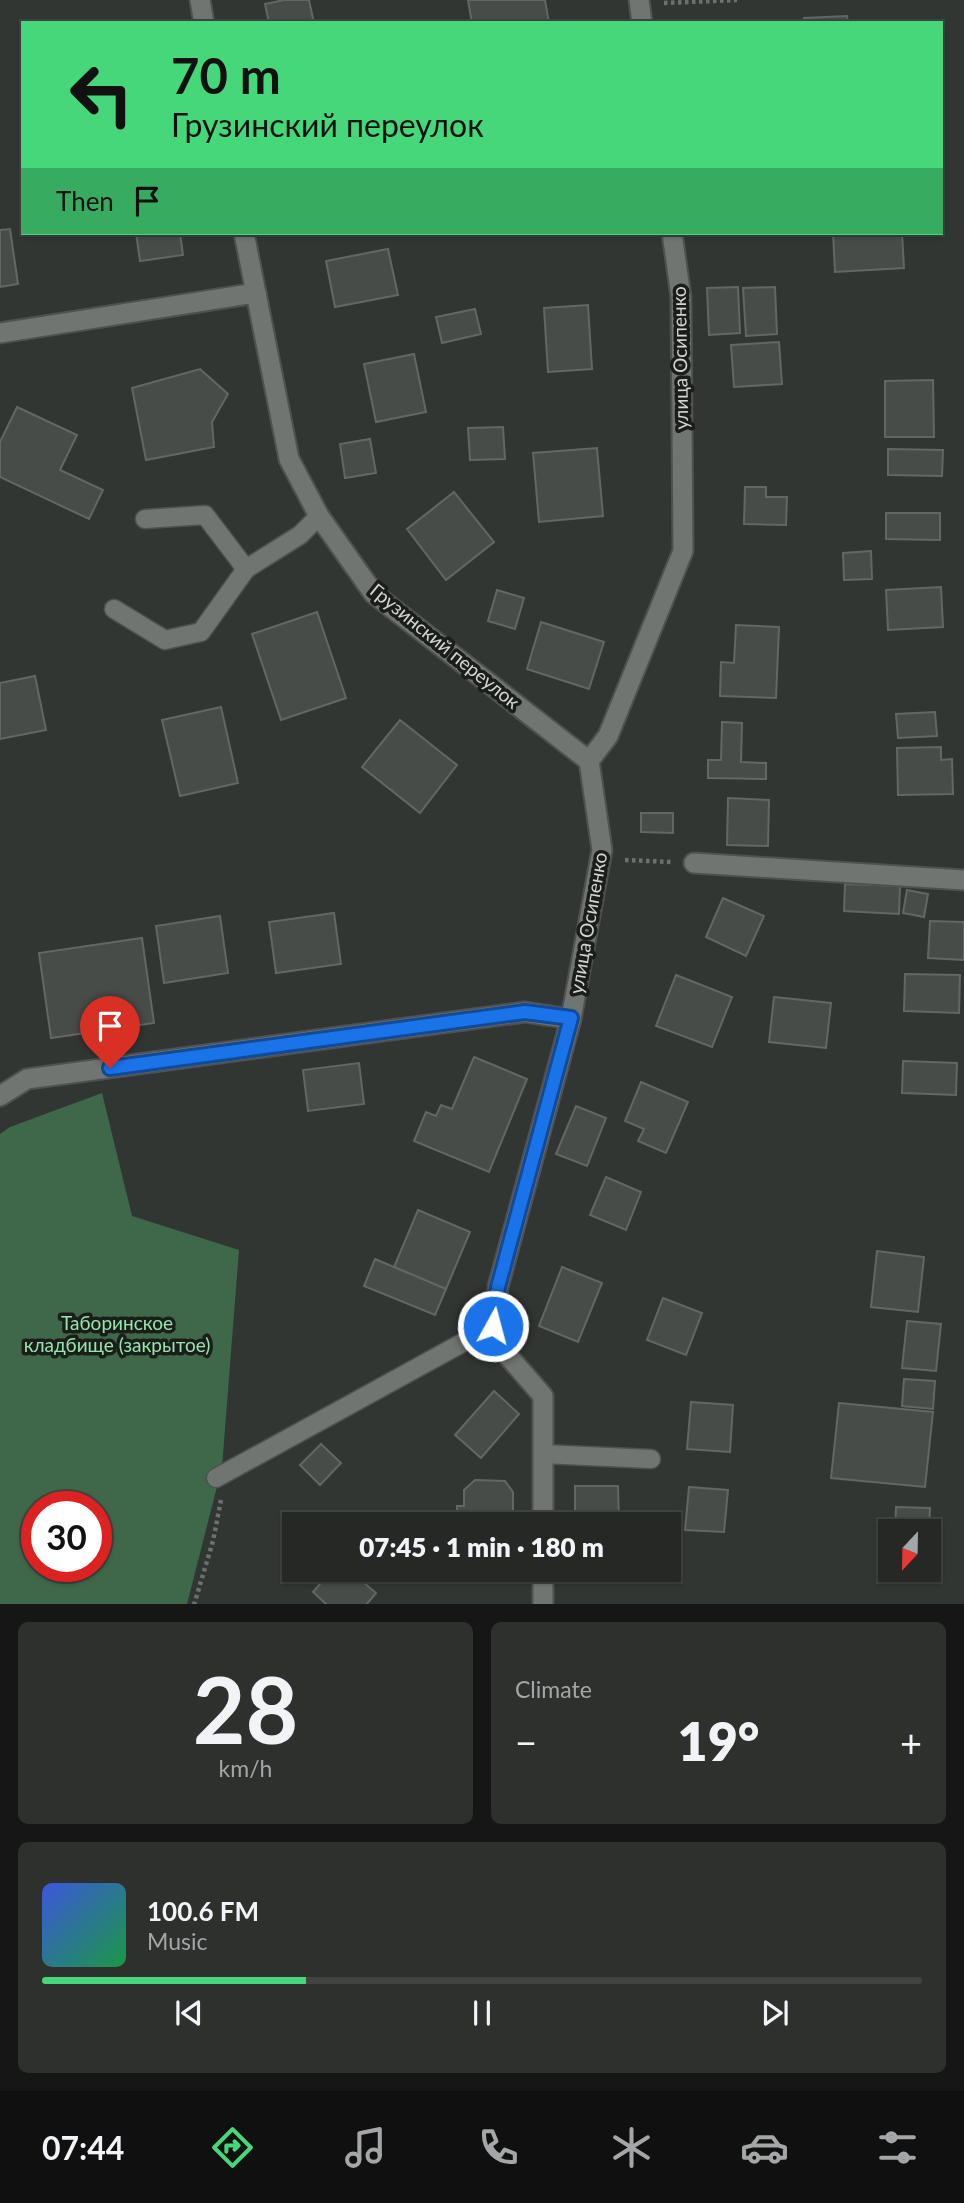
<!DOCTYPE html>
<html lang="en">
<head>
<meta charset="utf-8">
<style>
	:root { --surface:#262826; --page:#2e302e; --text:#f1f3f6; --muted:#a4a6a7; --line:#424443; --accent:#45d77a }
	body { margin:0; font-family:Lato,sans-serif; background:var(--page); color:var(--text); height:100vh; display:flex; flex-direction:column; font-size:26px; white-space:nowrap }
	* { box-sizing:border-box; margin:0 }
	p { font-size:23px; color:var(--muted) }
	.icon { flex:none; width:38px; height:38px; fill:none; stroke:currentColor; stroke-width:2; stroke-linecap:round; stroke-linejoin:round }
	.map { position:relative; height:1604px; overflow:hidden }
	.panel { display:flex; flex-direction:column; gap:18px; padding:18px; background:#151615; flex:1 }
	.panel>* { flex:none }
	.banner { position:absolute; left:21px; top:21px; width:922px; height:214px; border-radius:0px; box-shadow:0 2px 5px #0004,0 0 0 2px var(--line); background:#45d77a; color:#111; overflow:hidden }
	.needle { width:46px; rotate:202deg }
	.controls { position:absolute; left:878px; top:1519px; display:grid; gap:14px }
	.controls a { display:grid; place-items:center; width:63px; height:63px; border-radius:0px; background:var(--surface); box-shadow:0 2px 5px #0004,0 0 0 2px var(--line); font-size:35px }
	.speed { position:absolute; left:21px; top:1491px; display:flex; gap:14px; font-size:35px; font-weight:700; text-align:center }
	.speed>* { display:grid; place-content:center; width:91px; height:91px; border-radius:50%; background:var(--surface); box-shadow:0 2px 5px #0004,0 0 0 2px var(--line); line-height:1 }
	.speed .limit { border:10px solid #d22; background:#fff; color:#111 }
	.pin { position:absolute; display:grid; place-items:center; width:60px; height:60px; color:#fff; margin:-72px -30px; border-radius:50% 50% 50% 0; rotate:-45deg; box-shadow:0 0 7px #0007 }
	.pin .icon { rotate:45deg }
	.me { position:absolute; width:77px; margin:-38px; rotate:7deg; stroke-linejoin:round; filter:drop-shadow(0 0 5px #0008) }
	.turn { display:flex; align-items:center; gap:24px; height:147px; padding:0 35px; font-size:32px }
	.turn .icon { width:91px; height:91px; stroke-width:2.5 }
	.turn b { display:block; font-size:49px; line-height:60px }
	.then { display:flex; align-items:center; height:66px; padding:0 35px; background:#0003; gap:14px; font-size:26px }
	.big { font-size:52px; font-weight:800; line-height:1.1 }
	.panel .card { flex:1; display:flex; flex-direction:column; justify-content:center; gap:10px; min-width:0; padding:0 24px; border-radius:10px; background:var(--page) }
	.panel .dial { align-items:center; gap:0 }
	.dial b { font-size:91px; line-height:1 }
	.song { display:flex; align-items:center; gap:21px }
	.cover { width:84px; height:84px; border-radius:10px; background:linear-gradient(135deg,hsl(230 70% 55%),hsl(140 70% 35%)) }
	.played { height:7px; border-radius:4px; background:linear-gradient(90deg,var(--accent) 30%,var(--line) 30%) }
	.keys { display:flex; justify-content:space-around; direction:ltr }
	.heat { display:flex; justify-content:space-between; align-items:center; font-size:38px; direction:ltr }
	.panel .tiles { flex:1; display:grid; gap:18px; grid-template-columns:1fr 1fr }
	.card:last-child { grid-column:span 2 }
	.trip { position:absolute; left:282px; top:1512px; width:399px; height:70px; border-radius:0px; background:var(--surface); box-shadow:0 2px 5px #0004,0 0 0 2px var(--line); font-weight:800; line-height:70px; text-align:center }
	.tab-bar { display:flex; height:112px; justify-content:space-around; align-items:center; background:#0f100f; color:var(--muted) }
	.tab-bar .icon { width:49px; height:49px }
	.tab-bar .on { color:var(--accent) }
	.tab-bar b { font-size:32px; color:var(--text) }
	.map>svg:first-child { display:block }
	.green { fill:#3e6849; fill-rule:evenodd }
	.building { fill:#484c49; stroke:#636764; stroke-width:2 }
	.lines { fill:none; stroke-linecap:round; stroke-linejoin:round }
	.service-casing { stroke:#4e514f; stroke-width:21 }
	.minor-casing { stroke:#4e514f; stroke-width:23 }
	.path { stroke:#6d716e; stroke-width:4.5; stroke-dasharray:3.5 3.5; stroke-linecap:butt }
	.service { stroke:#717571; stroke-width:18 }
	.minor { stroke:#717571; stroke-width:19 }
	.route-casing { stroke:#114b97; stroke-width:18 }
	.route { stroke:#1a73e8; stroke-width:12 }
	.labels { text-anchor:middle; stroke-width:7; stroke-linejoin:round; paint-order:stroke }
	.street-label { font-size:19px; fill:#d3d5d3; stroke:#1b1d1b }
	.park-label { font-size:19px; fill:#95e6aa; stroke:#1b1d1b }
</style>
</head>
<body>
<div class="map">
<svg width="964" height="1605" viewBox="0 0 964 1605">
	<rect width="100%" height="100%" fill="#323633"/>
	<!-- green -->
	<path class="green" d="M102 1093 132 1216 239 1250 222 1467 187 1604 0 1605V1134L10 1127ZM37 1507H96V1566H37Z"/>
	<!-- building -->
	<g class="building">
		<polygon points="284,0 309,0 314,23 269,23 265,4"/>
		<polygon points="468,0 545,0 549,23 472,23"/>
		<polygon points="847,16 848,23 804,23 804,18"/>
		<polygon points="10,229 18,284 0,287 0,230"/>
		<polygon points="136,233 180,233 183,255 140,261"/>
		<polygon points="833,233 902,233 904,268 835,272"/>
		<polygon points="388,249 398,295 335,307 326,261"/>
		<polygon points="738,287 740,333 709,335 707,288"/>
		<polygon points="775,287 777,334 746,336 743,288"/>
		<polygon points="588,305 592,369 548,372 544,308"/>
		<polygon points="475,309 481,334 442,343 436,317"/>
		<polygon points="779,342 782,384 734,387 731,345"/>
		<polygon points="414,354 426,412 376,422 364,364"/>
		<polygon points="200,369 228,394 212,422 214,447 146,460 132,388"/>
		<polygon points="933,380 934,437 885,437 885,381"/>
		<polygon points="17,407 77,435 60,470 103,490 89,519 0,477 0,442"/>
		<polygon points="503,427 505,459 470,460 468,428"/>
		<polygon points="370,439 376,473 345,478 340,444"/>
		<polygon points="597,448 603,516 539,522 533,453"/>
		<polygon points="888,449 943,450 942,476 888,475"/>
		<polygon points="745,487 766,487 766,497 787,497 786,525 744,524"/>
		<polygon points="454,492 494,542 446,580 407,529"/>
		<polygon points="886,513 940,513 940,540 886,539"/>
		<polygon points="871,551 872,579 844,580 843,553"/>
		<polygon points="941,587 943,627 888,630 886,590"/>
		<polygon points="497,590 524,598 515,629 488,621"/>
		<polygon points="317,612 346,698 281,720 252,634"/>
		<polygon points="541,622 604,642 589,689 527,669"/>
		<polygon points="736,625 779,627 776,698 720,696 721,662 734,663"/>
		<polygon points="35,676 46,730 0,739 0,683"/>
		<polygon points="221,707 238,783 180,796 162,720"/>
		<polygon points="935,712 937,736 898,738 896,714"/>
		<polygon points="400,720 457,765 420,813 362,767"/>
		<polygon points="722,722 742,723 741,762 766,763 766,779 708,778 708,760 721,760"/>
		<polygon points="941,747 941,760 952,759 953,794 898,795 897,748"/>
		<polygon points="728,798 769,800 768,846 727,845"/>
		<polygon points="641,813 673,813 673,833 641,832"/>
		<polygon points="845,884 900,886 899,914 844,911"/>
		<polygon points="907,890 928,894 924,917 903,913"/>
		<polygon points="723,898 764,916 746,956 706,937"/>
		<polygon points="334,913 341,964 276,973 269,922"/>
		<polygon points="220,916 228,973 164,983 156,926"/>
		<polygon points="930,921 964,922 964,960 928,958"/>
		<polygon points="142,938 154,1023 51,1038 39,953"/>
		<polygon points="905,974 960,975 959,1013 904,1011"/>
		<polygon points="676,975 732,997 712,1047 656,1026"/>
		<polygon points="774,997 831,1003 826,1048 769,1042"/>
		<polygon points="474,1057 527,1079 489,1172 414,1141 426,1112 436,1116 441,1105 452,1109"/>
		<polygon points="903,1061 957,1063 956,1095 902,1093"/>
		<polygon points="359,1063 364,1104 308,1111 303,1070"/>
		<polygon points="641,1082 688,1102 666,1153 638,1141 644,1129 625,1121"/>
		<polygon points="576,1106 606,1118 587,1166 556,1154"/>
		<polygon points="606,1177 641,1192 626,1230 590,1215"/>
		<polygon points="418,1210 470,1232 446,1289 394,1267"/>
		<polygon points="877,1251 924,1257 918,1312 871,1307"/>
		<polygon points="375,1259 446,1289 435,1315 364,1286"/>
		<polygon points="562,1267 602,1283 578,1342 539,1326"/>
		<polygon points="663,1298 702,1313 686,1355 647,1340"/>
		<polygon points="907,1321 941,1324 936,1371 902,1368"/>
		<polygon points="904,1379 935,1381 933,1409 902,1406"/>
		<polygon points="494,1391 519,1414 481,1458 455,1435"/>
		<polygon points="691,1402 733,1405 730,1452 687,1449"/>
		<polygon points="839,1403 933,1412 925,1487 831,1478"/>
		<polygon points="321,1444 341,1463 320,1485 300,1465"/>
		<polygon points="475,1480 505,1481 513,1492 513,1524 457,1524 457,1506 464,1506 464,1490"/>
		<polygon points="575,1486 618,1486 619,1524 575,1524"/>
		<polygon points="689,1487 728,1490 724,1532 685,1530"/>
		<polygon points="896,1507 930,1508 929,1531 895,1531"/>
		<polygon points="332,1570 349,1570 376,1593 366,1605 327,1605 313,1592"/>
	</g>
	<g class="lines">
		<defs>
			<g id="service">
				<polyline points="246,569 300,535 319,516"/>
				<polyline points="114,609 165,640 201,632 246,569 205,515 145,519"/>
				<polyline points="543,1454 651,1459"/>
				<polyline points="216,1478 493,1326"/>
			</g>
			<g id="minor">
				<polyline points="200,0 204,23"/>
				<polyline points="639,0 642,23"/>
				<polyline points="244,233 289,459 319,516 374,594 589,761"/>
				<polyline points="0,333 256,293"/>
				<polyline points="694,863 964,880"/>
				<polyline points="0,1096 27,1079 525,1012 571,1019"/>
				<polyline points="543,1524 543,1396 502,1349 493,1326 498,1287 571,1019 602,850 589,761 608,736 683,551 681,297 672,233"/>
				<polyline points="543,1570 543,1605"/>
			</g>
		</defs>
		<!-- service casing -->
		<use href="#service" class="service-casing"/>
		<!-- minor casing -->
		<use href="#minor" class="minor-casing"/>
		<!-- path -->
		<g class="path">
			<polyline points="664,3 737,0"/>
			<polyline points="625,860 672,862"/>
			<polyline points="194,1605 213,1541 221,1500"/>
		</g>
		<!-- service -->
		<use href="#service" class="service"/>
		<!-- minor -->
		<use href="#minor" class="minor"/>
	</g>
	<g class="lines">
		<defs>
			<polyline id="route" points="110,1068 525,1012 571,1018 498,1287 493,1326"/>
		</defs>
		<!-- route casing -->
		<use href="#route" class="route-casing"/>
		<!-- route -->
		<use href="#route" class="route"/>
	</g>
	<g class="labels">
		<!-- street labels -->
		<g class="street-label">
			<text transform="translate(680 358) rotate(-91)" y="7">улица Осипенко</text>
			<text transform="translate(445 646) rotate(39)" y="7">Грузинский переулок</text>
			<text transform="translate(588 923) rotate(-80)" y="7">улица Осипенко</text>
		</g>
		<!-- park labels -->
		<g class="park-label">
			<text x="117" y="1330">Таборинское<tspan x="117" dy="22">кладбище (закрытое)</tspan></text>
		</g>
	</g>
</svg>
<div class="controls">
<a><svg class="needle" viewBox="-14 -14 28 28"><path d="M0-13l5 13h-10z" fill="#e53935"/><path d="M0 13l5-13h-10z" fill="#a4a6a7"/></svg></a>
</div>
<div class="speed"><div class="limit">30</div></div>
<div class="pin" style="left:110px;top:1068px;background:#d93025"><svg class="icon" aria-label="arrive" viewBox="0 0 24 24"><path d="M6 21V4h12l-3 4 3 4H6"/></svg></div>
<svg class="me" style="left:493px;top:1326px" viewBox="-20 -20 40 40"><circle r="17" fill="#1a73e8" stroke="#fff" stroke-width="3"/><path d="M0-11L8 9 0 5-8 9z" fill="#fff"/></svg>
<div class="trip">07:45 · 1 min · 180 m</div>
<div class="banner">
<div class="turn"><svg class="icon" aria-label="left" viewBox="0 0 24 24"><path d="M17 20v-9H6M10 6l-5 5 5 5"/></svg><div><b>70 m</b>Грузинский переулок</div></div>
<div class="then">Then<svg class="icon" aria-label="arrive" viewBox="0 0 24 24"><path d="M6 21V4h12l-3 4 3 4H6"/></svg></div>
</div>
</div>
<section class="panel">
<div class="tiles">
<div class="card dial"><b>28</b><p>km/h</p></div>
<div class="card"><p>Climate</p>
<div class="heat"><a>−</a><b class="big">19°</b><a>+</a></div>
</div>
<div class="card">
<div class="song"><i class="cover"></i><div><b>100.6 FM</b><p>Music</p></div></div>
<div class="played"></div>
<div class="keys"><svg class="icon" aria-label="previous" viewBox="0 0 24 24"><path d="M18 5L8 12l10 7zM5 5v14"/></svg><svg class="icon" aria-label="pause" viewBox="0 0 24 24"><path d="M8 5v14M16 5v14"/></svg><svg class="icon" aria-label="next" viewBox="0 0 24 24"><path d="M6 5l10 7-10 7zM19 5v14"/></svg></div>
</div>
</div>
</section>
<nav class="tab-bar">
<b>07:44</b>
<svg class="icon on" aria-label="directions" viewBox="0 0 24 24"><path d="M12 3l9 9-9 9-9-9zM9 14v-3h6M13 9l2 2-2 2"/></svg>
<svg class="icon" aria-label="music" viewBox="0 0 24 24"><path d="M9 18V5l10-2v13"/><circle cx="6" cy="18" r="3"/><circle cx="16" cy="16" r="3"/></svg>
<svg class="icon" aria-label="phone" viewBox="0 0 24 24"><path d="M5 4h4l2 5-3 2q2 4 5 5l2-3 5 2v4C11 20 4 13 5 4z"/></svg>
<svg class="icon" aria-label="climate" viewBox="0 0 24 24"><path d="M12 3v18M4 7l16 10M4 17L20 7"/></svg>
<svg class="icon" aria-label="car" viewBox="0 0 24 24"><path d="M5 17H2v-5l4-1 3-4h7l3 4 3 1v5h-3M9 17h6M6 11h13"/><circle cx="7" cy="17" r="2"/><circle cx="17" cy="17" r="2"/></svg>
<svg class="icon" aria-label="filters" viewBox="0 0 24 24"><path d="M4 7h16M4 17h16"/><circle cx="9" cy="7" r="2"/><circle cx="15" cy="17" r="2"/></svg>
</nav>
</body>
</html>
